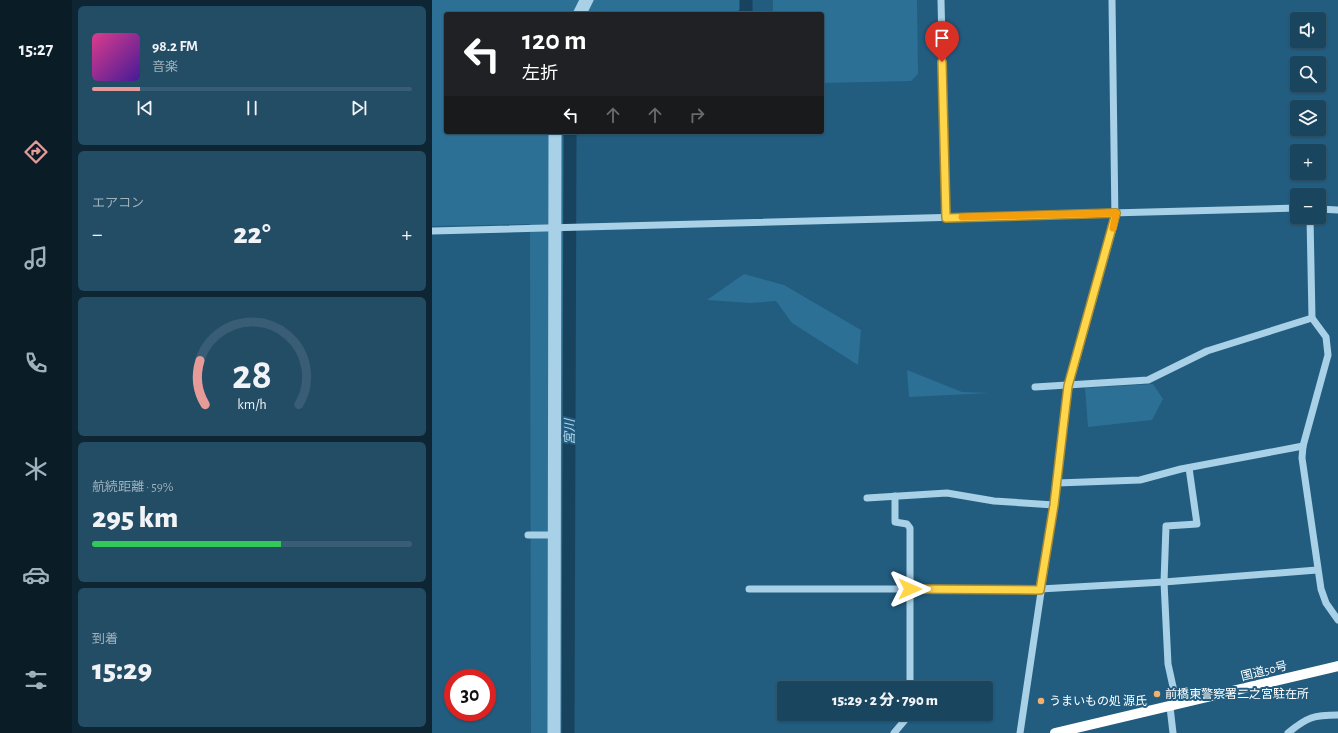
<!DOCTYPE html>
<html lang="ja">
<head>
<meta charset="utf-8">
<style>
	:root { --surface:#1a455f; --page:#234c65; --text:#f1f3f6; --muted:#9fb1bd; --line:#385d74; --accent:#e69b98 }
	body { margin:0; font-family:"Alegreya Sans","Noto Sans JP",sans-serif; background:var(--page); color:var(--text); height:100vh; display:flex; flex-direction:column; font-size:15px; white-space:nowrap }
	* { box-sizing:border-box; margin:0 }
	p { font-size:13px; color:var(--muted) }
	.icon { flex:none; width:22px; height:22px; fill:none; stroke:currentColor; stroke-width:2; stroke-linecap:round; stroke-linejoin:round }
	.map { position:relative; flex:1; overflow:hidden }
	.sheet { display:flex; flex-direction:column; gap:6px; padding:6px; background:#0e2634; width:360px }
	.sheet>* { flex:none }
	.banner { position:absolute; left:12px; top:12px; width:380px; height:122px; border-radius:4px; box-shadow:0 1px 3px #0004,0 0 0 1px var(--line); background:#202124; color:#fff; overflow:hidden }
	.tools { position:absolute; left:858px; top:12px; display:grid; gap:8px }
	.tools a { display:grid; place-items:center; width:36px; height:36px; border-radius:4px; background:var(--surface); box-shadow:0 1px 3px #0004,0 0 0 1px var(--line); font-size:20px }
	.speed { position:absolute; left:12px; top:669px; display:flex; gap:8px; font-size:20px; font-weight:700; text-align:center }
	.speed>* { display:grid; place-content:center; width:52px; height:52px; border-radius:50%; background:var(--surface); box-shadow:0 1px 3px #0004,0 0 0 1px var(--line); line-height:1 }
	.speed .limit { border:6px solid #d22; background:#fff; color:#111 }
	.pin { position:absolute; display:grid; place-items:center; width:34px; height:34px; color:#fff; margin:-41px -17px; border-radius:50% 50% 50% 0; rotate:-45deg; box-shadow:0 0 4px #0007 }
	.pin .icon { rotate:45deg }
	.me { position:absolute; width:44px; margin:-22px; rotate:90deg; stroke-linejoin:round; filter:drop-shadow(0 0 3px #0008) }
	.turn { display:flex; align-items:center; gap:14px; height:84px; padding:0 12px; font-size:18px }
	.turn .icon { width:52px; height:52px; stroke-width:2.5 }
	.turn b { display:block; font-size:28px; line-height:34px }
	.lanes { display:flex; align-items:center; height:38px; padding:0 12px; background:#0003; justify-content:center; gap:20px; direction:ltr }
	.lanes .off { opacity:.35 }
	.big { font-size:30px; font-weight:800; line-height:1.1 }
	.sheet .tile { flex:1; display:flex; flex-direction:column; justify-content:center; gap:6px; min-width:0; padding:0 14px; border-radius:6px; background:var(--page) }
	.sheet .dial { align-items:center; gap:0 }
	.dial svg { height:104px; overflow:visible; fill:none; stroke:var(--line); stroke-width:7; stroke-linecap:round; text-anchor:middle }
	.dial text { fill:var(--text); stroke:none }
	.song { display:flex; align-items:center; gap:12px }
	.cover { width:48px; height:48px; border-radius:6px; background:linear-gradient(135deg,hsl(330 70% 55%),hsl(260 70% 35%)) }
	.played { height:4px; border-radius:2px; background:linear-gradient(90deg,var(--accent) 15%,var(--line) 15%) }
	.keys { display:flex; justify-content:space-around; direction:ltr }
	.heat { display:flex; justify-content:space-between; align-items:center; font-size:22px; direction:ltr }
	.charge { height:6px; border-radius:3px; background:linear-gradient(90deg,#34c759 59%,var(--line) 0) }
	.trip { position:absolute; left:345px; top:681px; width:216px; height:40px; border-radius:4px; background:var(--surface); box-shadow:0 1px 3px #0004,0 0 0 1px var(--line); font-weight:800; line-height:40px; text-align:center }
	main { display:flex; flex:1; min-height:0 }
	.tab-bar { display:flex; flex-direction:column; width:72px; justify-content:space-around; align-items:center; background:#0a1c26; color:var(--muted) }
	.tab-bar .icon { width:28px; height:28px }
	.tab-bar .current { color:var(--accent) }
	.tab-bar b { font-size:18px; color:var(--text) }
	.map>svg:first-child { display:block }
	.green { fill:#2d7096 }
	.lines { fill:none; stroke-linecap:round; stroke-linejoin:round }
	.river { stroke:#18435e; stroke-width:13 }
	.minor { stroke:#a8d0e6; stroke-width:7 }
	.highway { stroke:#fff; stroke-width:10 }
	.route-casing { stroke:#a68a30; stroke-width:10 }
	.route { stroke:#ffd54a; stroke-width:7 }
	.slow { stroke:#f59e0b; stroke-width:7 }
	.poi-dot { fill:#f2b16a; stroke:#225c7f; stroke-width:1.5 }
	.labels { text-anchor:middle; stroke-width:4; stroke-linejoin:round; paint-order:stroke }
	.street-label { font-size:12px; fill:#fff; stroke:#225c7f }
	.poi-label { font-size:12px; fill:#fff; stroke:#225c7f; text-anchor:start }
	.water-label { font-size:13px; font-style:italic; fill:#b3d9ee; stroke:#225c7f }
</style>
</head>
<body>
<main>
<nav class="tab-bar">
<b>15:27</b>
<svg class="icon current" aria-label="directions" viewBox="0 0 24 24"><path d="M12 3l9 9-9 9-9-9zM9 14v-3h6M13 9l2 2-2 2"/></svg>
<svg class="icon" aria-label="music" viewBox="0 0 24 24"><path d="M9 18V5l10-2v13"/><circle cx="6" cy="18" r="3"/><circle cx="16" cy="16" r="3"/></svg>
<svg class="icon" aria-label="phone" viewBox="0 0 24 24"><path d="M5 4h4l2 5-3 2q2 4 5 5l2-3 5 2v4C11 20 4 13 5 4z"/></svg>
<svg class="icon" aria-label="climate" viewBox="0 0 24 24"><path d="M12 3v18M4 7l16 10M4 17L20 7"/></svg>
<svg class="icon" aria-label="car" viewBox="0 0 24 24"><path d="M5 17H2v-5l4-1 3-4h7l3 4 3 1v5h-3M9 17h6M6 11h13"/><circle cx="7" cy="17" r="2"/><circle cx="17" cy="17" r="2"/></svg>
<svg class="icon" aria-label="filters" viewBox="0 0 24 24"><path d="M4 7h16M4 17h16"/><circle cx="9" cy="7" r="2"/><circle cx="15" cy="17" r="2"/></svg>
</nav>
<section class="sheet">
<div class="tile">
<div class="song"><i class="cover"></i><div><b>98.2 FM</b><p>音楽</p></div></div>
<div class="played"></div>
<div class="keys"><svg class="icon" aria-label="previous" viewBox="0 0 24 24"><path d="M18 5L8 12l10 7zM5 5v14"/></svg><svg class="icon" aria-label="pause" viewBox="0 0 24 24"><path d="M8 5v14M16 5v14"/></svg><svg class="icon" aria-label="next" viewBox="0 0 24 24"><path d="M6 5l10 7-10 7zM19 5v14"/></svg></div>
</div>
<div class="tile"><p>エアコン</p>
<div class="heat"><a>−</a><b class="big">22°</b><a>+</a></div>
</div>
<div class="tile dial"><svg viewBox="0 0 100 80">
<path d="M14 69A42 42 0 1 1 86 69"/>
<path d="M14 69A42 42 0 0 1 10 35" stroke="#e69b98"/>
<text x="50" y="56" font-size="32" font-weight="700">28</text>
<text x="50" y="72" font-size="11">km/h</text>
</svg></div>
<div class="tile"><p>航続距離 · 59%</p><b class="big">295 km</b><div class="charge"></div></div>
<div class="tile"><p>到着</p><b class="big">15:29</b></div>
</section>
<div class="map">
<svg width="906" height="733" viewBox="0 0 906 733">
	<rect width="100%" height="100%" fill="#225c7f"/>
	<!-- green -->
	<g class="green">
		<polygon points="0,0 312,0 312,11 307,14 14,14 14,132 134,132 132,733 99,733 98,224 0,226"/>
		<polygon points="341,0 485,0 486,74 479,81 390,83 390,14 341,14"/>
		<polygon points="312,274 352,285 429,330 426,365 360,323 344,301 318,303 275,300"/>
		<polygon points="475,370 530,392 558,393 477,397"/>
		<polygon points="721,384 731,399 720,420 656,427 653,388"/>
	</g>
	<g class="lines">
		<!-- river -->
		<g class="river">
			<polyline points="312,14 314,12 314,0"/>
			<polyline points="136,733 138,132"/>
		</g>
		<!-- minor -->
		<g class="minor">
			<polyline points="509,0 514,218"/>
			<polyline points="144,14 151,0"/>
			<polyline points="151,14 158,0"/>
			<polyline points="887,209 906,210"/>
			<polyline points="878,217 880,318 894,337 896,355 871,446 870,458 889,589 894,603 906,620"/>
			<polyline points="0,231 865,208"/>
			<polyline points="603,387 716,380 775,351 880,318"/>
			<polyline points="625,483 708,480 749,469 871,446"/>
			<polyline points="463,496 463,522 475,524 478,528 478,688"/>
			<polyline points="435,498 515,493 562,501 622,505"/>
			<polyline points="96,535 124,535"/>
			<polyline points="317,589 608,589 732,582 885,570"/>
			<polyline points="745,705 736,664 732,582 734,526 765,524 757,468"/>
			<polyline points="738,707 741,733"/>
			<polyline points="119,733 120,132"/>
			<polyline points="125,733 126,132"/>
			<polyline points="462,733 478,714"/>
			<polyline points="588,733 622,505 637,386 683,221 680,0"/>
			<path d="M856 733C875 717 882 715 906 715"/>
		</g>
		<!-- highway -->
		<polyline class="highway" points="623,733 906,666"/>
	</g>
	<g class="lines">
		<defs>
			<polyline id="route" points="478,589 608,590 622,505 636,386 684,213 514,218 510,62"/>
		</defs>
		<!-- route casing -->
		<use href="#route" class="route-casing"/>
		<!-- route -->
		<use href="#route" class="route"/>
		<!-- slow -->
		<polyline class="slow" points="530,217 684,213 681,228"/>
	</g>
	<!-- markers -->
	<g class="poi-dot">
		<circle cx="725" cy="694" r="4"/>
		<circle cx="609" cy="701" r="4"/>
	</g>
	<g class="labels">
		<!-- street labels -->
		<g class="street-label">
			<text transform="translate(832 671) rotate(-14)" y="4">国道50号</text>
		</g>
		<!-- poi labels -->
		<g class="poi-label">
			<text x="733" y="698">前橋東警察署二之宮駐在所</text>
			<text x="617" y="705">うまいもの処 源氏</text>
		</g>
		<!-- water labels -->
		<g class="water-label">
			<text transform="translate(137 432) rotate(-90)" y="5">宮川</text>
		</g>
	</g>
</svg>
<div class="tools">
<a><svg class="icon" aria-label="sound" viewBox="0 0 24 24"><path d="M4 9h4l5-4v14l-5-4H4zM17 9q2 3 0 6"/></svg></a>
<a><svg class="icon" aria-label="search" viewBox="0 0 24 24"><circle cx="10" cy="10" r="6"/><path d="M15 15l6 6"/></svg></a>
<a><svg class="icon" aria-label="layers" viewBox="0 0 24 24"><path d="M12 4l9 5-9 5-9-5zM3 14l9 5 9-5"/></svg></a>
<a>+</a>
<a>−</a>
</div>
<div class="speed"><div class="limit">30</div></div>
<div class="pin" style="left:510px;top:62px;background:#d93025"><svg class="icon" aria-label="arrive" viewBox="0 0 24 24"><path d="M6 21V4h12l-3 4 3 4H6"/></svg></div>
<svg class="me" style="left:478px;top:589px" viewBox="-20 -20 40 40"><path d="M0-17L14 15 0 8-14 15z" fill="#ffd54a" stroke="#fff" stroke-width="4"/></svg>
<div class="trip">15:29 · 2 分 · 790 m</div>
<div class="banner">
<div class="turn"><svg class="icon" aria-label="left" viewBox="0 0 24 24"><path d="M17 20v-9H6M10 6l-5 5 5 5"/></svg><div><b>120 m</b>左折</div></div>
<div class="lanes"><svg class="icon" aria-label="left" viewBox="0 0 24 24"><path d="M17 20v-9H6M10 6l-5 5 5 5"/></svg><svg class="icon off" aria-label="ahead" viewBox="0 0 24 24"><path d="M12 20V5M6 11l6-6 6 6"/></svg><svg class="icon off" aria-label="ahead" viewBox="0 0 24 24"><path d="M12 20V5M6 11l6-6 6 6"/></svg><svg class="icon off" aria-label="right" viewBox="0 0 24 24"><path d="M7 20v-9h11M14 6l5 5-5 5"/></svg></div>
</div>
</div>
</main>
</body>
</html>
